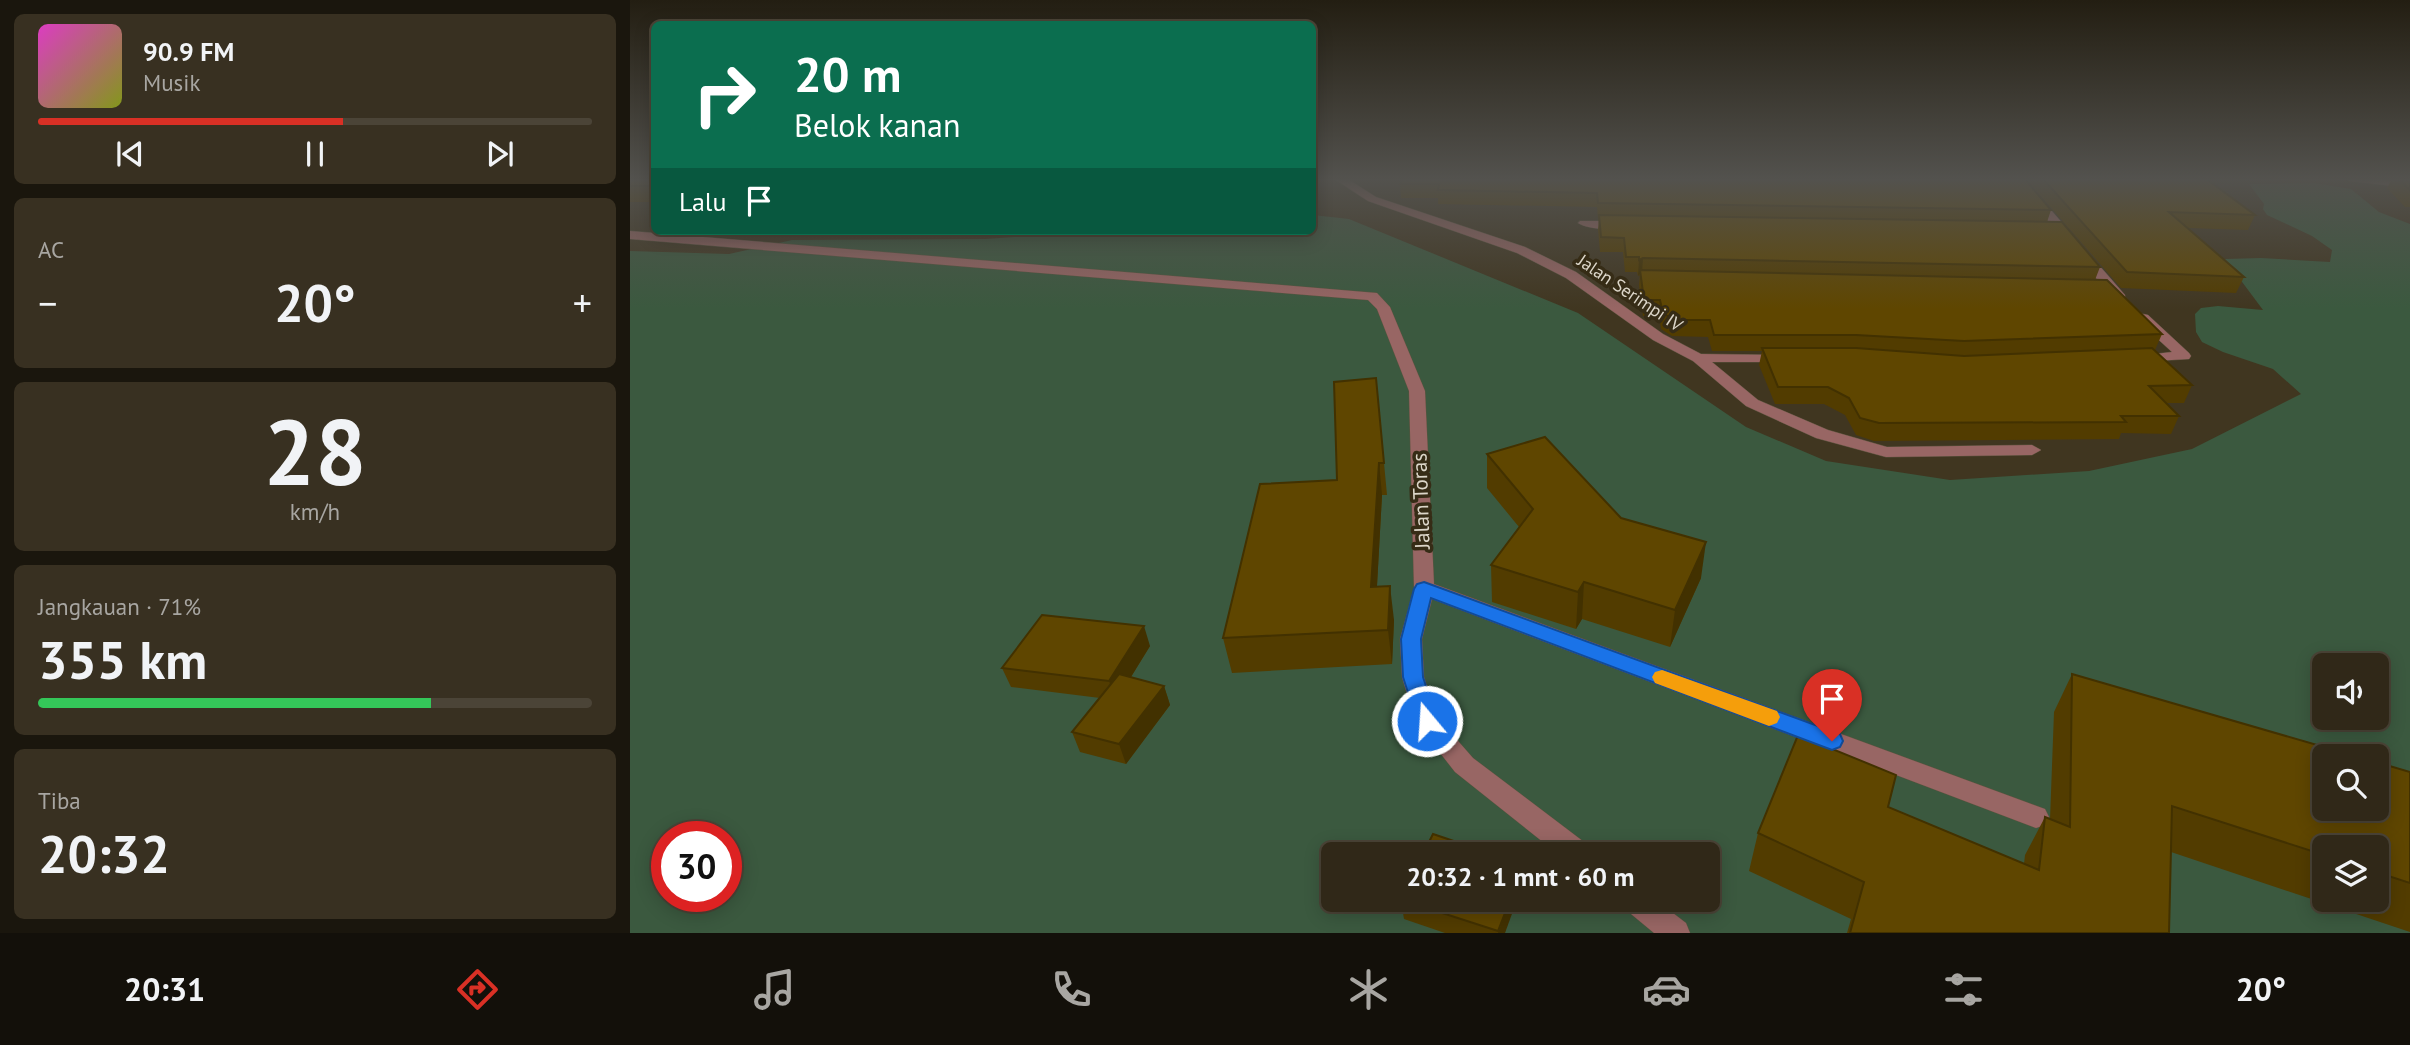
<!DOCTYPE html>
<html lang="id">
<head>
<meta charset="utf-8">
<style>
	:root { --surface:#302818; --page:#383021; --text:#f1f3f6; --muted:#a8a6a2; --line:#4b4437; --accent:#d93025 }
	body { margin:0; font-family:"PT Sans",sans-serif; background:var(--page); color:var(--text); height:100vh; display:flex; flex-direction:column; font-size:26px; white-space:nowrap }
	* { box-sizing:border-box; margin:0 }
	p { font-size:23px; color:var(--muted) }
	.icon { flex:none; width:38px; height:38px; fill:none; stroke:currentColor; stroke-width:2; stroke-linecap:round; stroke-linejoin:round }
	.map { position:relative; flex:1; overflow:hidden }
	.panel { display:flex; flex-direction:column; gap:14px; padding:14px; background:#1a160d; width:630px }
	.panel>* { flex:none }
	.hud { position:absolute; left:21px; top:21px; width:665px; height:214px; border-radius:10px; box-shadow:0 4px 18px #0003,0 0 0 2px var(--line); background:#0b6e4f; color:#fff; overflow:hidden }
	.tools { position:absolute; left:1682px; top:653px; display:grid; gap:14px }
	.tools a { display:grid; place-items:center; width:77px; height:77px; border-radius:10px; background:var(--surface); box-shadow:0 4px 18px #0003,0 0 0 2px var(--line); font-size:35px }
	.speed { position:absolute; left:21px; top:821px; display:flex; gap:14px; font-size:35px; font-weight:700; text-align:center }
	.speed>* { display:grid; place-content:center; width:91px; height:91px; border-radius:50%; background:var(--surface); box-shadow:0 4px 18px #0003,0 0 0 2px var(--line); line-height:1 }
	.speed .limit { border:10px solid #d22; background:#fff; color:#111 }
	.pin { position:absolute; display:grid; place-items:center; width:60px; height:60px; color:#fff; margin:-72px -30px; border-radius:50% 50% 50% 0; rotate:-45deg; box-shadow:0 0 7px #0007 }
	.pin .icon { rotate:45deg }
	.me { position:absolute; width:77px; margin:-38px; rotate:342deg; stroke-linejoin:round; filter:drop-shadow(0 0 5px #0008) }
	.turn { display:flex; align-items:center; gap:24px; height:147px; padding:0 28px; font-size:32px }
	.turn .icon { width:91px; height:91px; stroke-width:2.5 }
	.turn b { display:block; font-size:49px; line-height:60px }
	.then { display:flex; align-items:center; height:66px; padding:0 28px; background:#0003; gap:14px; font-size:26px }
	.big { font-size:52px; font-weight:700; line-height:1.1 }
	.panel .widget { flex:1; display:flex; flex-direction:column; justify-content:center; gap:10px; min-width:0; padding:0 24px; border-radius:10px; background:var(--page) }
	.panel .dial { align-items:center; gap:0 }
	.dial b { font-size:91px; line-height:1 }
	.song { display:flex; align-items:center; gap:21px }
	.cover { width:84px; height:84px; border-radius:10px; background:linear-gradient(135deg,hsl(310 70% 55%),hsl(70 70% 35%)) }
	.played { height:7px; border-radius:4px; background:linear-gradient(90deg,var(--accent) 55%,var(--line) 55%) }
	.keys { display:flex; justify-content:space-around; direction:ltr }
	.heat { display:flex; justify-content:space-between; align-items:center; font-size:38px; direction:ltr }
	.charge { height:10px; border-radius:5px; background:linear-gradient(90deg,#34c759 71%,var(--line) 0) }
	.trip { position:absolute; left:691px; top:842px; width:399px; height:70px; border-radius:10px; background:var(--surface); box-shadow:0 4px 18px #0003,0 0 0 2px var(--line); font-weight:700; line-height:70px; text-align:center }
	.tabs { display:flex; height:112px; justify-content:space-around; align-items:center; background:#13100a; color:var(--muted) }
	.tabs .icon { width:49px; height:49px }
	.tabs .on { color:var(--accent) }
	.tabs b { font-size:32px; color:var(--text) }
	main { display:flex; flex:1; min-height:0 }
	.map>svg:first-child { display:block }
	.green { fill:#3b593f; fill-rule:evenodd }
	.lines { fill:none; stroke-linecap:round; stroke-linejoin:round }
	.minor-casing { stroke:#5c533e; stroke-width:1 }
	.minor { fill:#986664; fill-rule:evenodd }
	.wall { fill:#523c00; fill-rule:evenodd }
	.shaded-wall { fill:#423100 }
	.building { fill:#5f4600; stroke:#423100; stroke-width:2 }
	.route { fill:#1a73e8; stroke:#114b97; stroke-width:2 }
	.slow { fill:#f59e0b }
	.labels { text-anchor:middle; stroke-width:7; stroke-linejoin:round; paint-order:stroke }
	.far-street-label { font-size:18px; fill:#dcd6c9; stroke:#362c16 }
	.street-label { font-size:21px; fill:#dcd6c9; stroke:#362c16 }
</style>
</head>
<body>
<main>
<section class="panel">
<div class="widget">
<div class="song"><i class="cover"></i><div><b>90.9 FM</b><p>Musik</p></div></div>
<div class="played"></div>
<div class="keys"><svg class="icon" aria-label="previous" viewBox="0 0 24 24"><path d="M18 5L8 12l10 7zM5 5v14"/></svg><svg class="icon" aria-label="pause" viewBox="0 0 24 24"><path d="M8 5v14M16 5v14"/></svg><svg class="icon" aria-label="next" viewBox="0 0 24 24"><path d="M6 5l10 7-10 7zM19 5v14"/></svg></div>
</div>
<div class="widget"><p>AC</p>
<div class="heat"><a>−</a><b class="big">20°</b><a>+</a></div>
</div>
<div class="widget dial"><b>28</b><p>km/h</p></div>
<div class="widget"><p>Jangkauan · 71%</p><b class="big">355 km</b><div class="charge"></div></div>
<div class="widget"><p>Tiba</p><b class="big">20:32</b></div>
</section>
<div class="map">
<svg width="1780" height="933" viewBox="0 0 1780 933">
	<rect width="100%" height="100%" fill="#403620"/>
	<!-- green -->
	<path class="green" d="M1684 183 1721 189 1749 212 1780 224V933H0V251L99 254 162 240 355 239 467 231H682L683 215 719 219 948 313 1116 427 1196 461 1320 480 1459 471 1562 449 1671 394 1643 369 1593 352 1572 342 1566 332 1565 314 1571 308 1588 306 1633 310 1595 259 1631 258 1700 262 1702 250 1682 236 1637 215 1633 209 1634 204 1619 184ZM1694 665H1746V718H1694ZM1694 756H1746V808H1694ZM37 836H96V896H37ZM1694 847H1746V900H1694ZM704 854H1078V900H704Z"/>
	<g class="lines">
		<defs>
			<g id="minor">
				<polygon points="0,178 10,178 0,184"/>
				<polygon points="703,178 716,178 746,197 895,247 946,272 1033,334 1071,354 1157,355 1159,358 1157,361 1152,362 1082,362 1128,400 1198,430 1257,447 1402,445 1411,450 1402,455 1256,457 1186,438 1116,406 1063,361 1023,340 936,278 887,253 738,201"/>
				<polygon points="1382,178 1393,178 1495,295 1495,301 1485,301"/>
				<polygon points="1715,178 1780,182 1780,188 1720,181"/>
				<path d="M950 221H993L999 224C989 231 958 230 948 223Z"/>
				<polygon points="0,231 747,293 760,307 795,391 804,584 1415,809 1419,817 1415,825 1406,828 802,599 792,639 794,677 807,717 843,758 958,845 961,854 928,854 825,772 785,721 772,677 770,639 784,588 779,391 747,309 738,300 0,239"/>
				<polygon points="1513,314 1518,315 1559,353 1561,356 1559,359 1507,362 1505,359 1507,356 1542,352 1508,321 1508,315"/>
				<polygon points="991,900 1026,900 1056,923 1060,933 1024,933 995,909"/>
			</g>
		</defs>
		<!-- minor casing -->
		<use href="#minor" class="minor-casing"/>
		<!-- minor -->
		<use href="#minor" class="minor"/>
	</g>
	<!-- wall -->
	<g class="wall">
		<polygon points="24,178 24,202 0,202 0,181"/>
		<polygon points="772,178 1421,210 1417,222 1470,267 1465,280 1532,334 1525,350 1562,385 1554,403 1536,403 1549,416 1541,434 1491,433 1489,439 1244,441 1226,435 1215,415 1194,404 1145,404 1129,365 1132,351 1082,351 1078,337 1042,336 1031,329 1029,316 1013,316 1009,285 1010,275 1008,276 1007,272 995,272 993,252 970,252 968,229 969,218 968,218 967,207 808,204 808,198 771,198 770,184"/>
		<polygon points="1395,178 1575,178 1625,215 1618,230 1557,228 1614,277 1606,293 1491,288"/>
		<polygon points="1757,178 1780,178 1780,207 1775,207 1757,188 1762,179"/>
		<polygon points="746,378 757,495 752,495 747,586 764,620 762,664 602,673 593,638 707,480"/>
		<polygon points="857,454 991,518 1071,578 1040,647 952,619 946,629 862,602 861,565 889,527 857,488"/>
		<polygon points="520,646 501,677 534,686 540,705 496,764 450,752 442,732 470,698 381,687 372,668"/>
		<path d="M1442 674 1780 772V932L1541 852 1539 933H1217L1221 919 1119 871 1128 833 1258 807 1394 864 1395 855 1415 817 1420 820 1424 712ZM1694 847H1746V900H1694Z"/>
		<polygon points="771,900 875,933 815,933 774,919"/>
	</g>
	<!-- shaded-wall -->
	<g class="shaded-wall">
		<polygon points="1013,258 1012,273 1010,270 1010,274 1008,276 1009,260"/>
		<polygon points="749,463 752,495 745,621 741,587"/>
		<polygon points="1076,542 1071,578 1040,647 1045,610"/>
		<polygon points="954,582 952,619 946,629 948,592"/>
		<polygon points="760,586 764,620 762,664 758,630"/>
		<polygon points="514,626 520,646 486,701 479,681"/>
		<polygon points="534,686 540,705 496,764 489,744"/>
		<polygon points="880,900 887,900 875,933 868,933"/>
	</g>
	<!-- building -->
	<g class="building">
		<polygon points="5,178 24,178 24,186 0,186 0,181"/>
		<polygon points="772,178 1394,178 1421,210 968,203 967,193 808,190 809,184 770,184"/>
		<polygon points="1412,178 1575,178 1625,215 1539,212 1614,277 1497,272"/>
		<polygon points="1768,178 1780,178 1780,190"/>
		<polygon points="969,215 1432,222 1470,267 1013,258 1009,260 1009,257 996,257 994,238 971,237"/>
		<polygon points="1010,270 1477,280 1532,334 1334,341 1226,335 1084,335 1080,320 1044,320 1033,313 1030,300 1014,300"/>
		<polygon points="1132,348 1226,348 1334,356 1522,348 1562,385 1519,386 1549,416 1491,416 1496,422 1249,423 1230,418 1219,398 1198,387 1148,387"/>
		<polygon points="746,378 754,463 749,463 741,587 760,586 758,630 593,638 630,484 707,480 704,382"/>
		<polygon points="915,437 991,518 1076,542 1045,610 954,582 948,592 861,565 903,509 857,454"/>
		<polygon points="412,615 514,626 479,681 372,668"/>
		<polygon points="489,674 534,686 489,744 442,732"/>
		<polygon points="1442,674 1725,756 1694,756 1694,808 1746,808 1746,762 1780,772 1780,883 1746,872 1746,847 1694,847 1694,855 1542,806 1539,933 1220,933 1234,882 1128,833 1168,735 1266,775 1258,807 1409,870 1415,817 1440,827"/>
		<polygon points="803,834 862,854 793,854"/>
		<polygon points="772,900 880,900 868,931"/>
	</g>
	<!-- sky -->
	<linearGradient id="sky" x2="0" y2="1"><stop stop-color="#231e12"/><stop offset="0.58" stop-color="#53524e"/><stop offset="1" stop-color="#53524e" stop-opacity="0"/></linearGradient>
	<rect width="1780" height="309" fill="url(#sky)"/>
	<!-- route -->
	<polygon class="route" points="794,582 1210,734 1213,741 1210,747 1202,750 1194,747 801,598 791,639 793,677 808,721 804,727 797,729 789,727 773,677 771,639 784,589 787,584"/>
	<!-- slow -->
	<polygon class="slow" points="1032,670 1147,711 1150,717 1147,723 1139,726 1025,683 1022,677 1025,672"/>
	<g class="labels">
		<!-- far-street labels -->
		<g class="far-street-label">
			<text transform="translate(1000 293) rotate(34)" y="6">Jalan Serimpi IV</text>
		</g>
		<!-- street labels -->
		<g class="street-label">
			<text transform="translate(791 501) rotate(-92)" y="7">Jalan Toras</text>
		</g>
	</g>
</svg>
<div class="tools">
<a><svg class="icon" aria-label="sound" viewBox="0 0 24 24"><path d="M4 9h4l5-4v14l-5-4H4zM17 9q2 3 0 6"/></svg></a>
<a><svg class="icon" aria-label="search" viewBox="0 0 24 24"><circle cx="10" cy="10" r="6"/><path d="M15 15l6 6"/></svg></a>
<a><svg class="icon" aria-label="layers" viewBox="0 0 24 24"><path d="M12 4l9 5-9 5-9-5zM3 14l9 5 9-5"/></svg></a>
</div>
<div class="speed"><div class="limit">30</div></div>
<div class="pin" style="left:1202px;top:741px;background:#d93025"><svg class="icon" aria-label="arrive" viewBox="0 0 24 24"><path d="M6 21V4h12l-3 4 3 4H6"/></svg></div>
<svg class="me" style="left:797px;top:721px" viewBox="-20 -20 40 40"><circle r="17" fill="#1a73e8" stroke="#fff" stroke-width="3"/><path d="M0-11L8 9 0 5-8 9z" fill="#fff"/></svg>
<div class="trip">20:32 · 1 mnt · 60 m</div>
<div class="hud">
<div class="turn"><svg class="icon" aria-label="right" viewBox="0 0 24 24"><path d="M7 20v-9h11M14 6l5 5-5 5"/></svg><div><b>20 m</b>Belok kanan</div></div>
<div class="then">Lalu<svg class="icon" aria-label="arrive" viewBox="0 0 24 24"><path d="M6 21V4h12l-3 4 3 4H6"/></svg></div>
</div>
</div>
</main>
<nav class="tabs">
<b>20:31</b>
<svg class="icon on" aria-label="directions" viewBox="0 0 24 24"><path d="M12 3l9 9-9 9-9-9zM9 14v-3h6M13 9l2 2-2 2"/></svg>
<svg class="icon" aria-label="music" viewBox="0 0 24 24"><path d="M9 18V5l10-2v13"/><circle cx="6" cy="18" r="3"/><circle cx="16" cy="16" r="3"/></svg>
<svg class="icon" aria-label="phone" viewBox="0 0 24 24"><path d="M5 4h4l2 5-3 2q2 4 5 5l2-3 5 2v4C11 20 4 13 5 4z"/></svg>
<svg class="icon" aria-label="climate" viewBox="0 0 24 24"><path d="M12 3v18M4 7l16 10M4 17L20 7"/></svg>
<svg class="icon" aria-label="car" viewBox="0 0 24 24"><path d="M5 17H2v-5l4-1 3-4h7l3 4 3 1v5h-3M9 17h6M6 11h13"/><circle cx="7" cy="17" r="2"/><circle cx="17" cy="17" r="2"/></svg>
<svg class="icon" aria-label="filters" viewBox="0 0 24 24"><path d="M4 7h16M4 17h16"/><circle cx="9" cy="7" r="2"/><circle cx="15" cy="17" r="2"/></svg>
<b>20°</b>
</nav>
</body>
</html>
